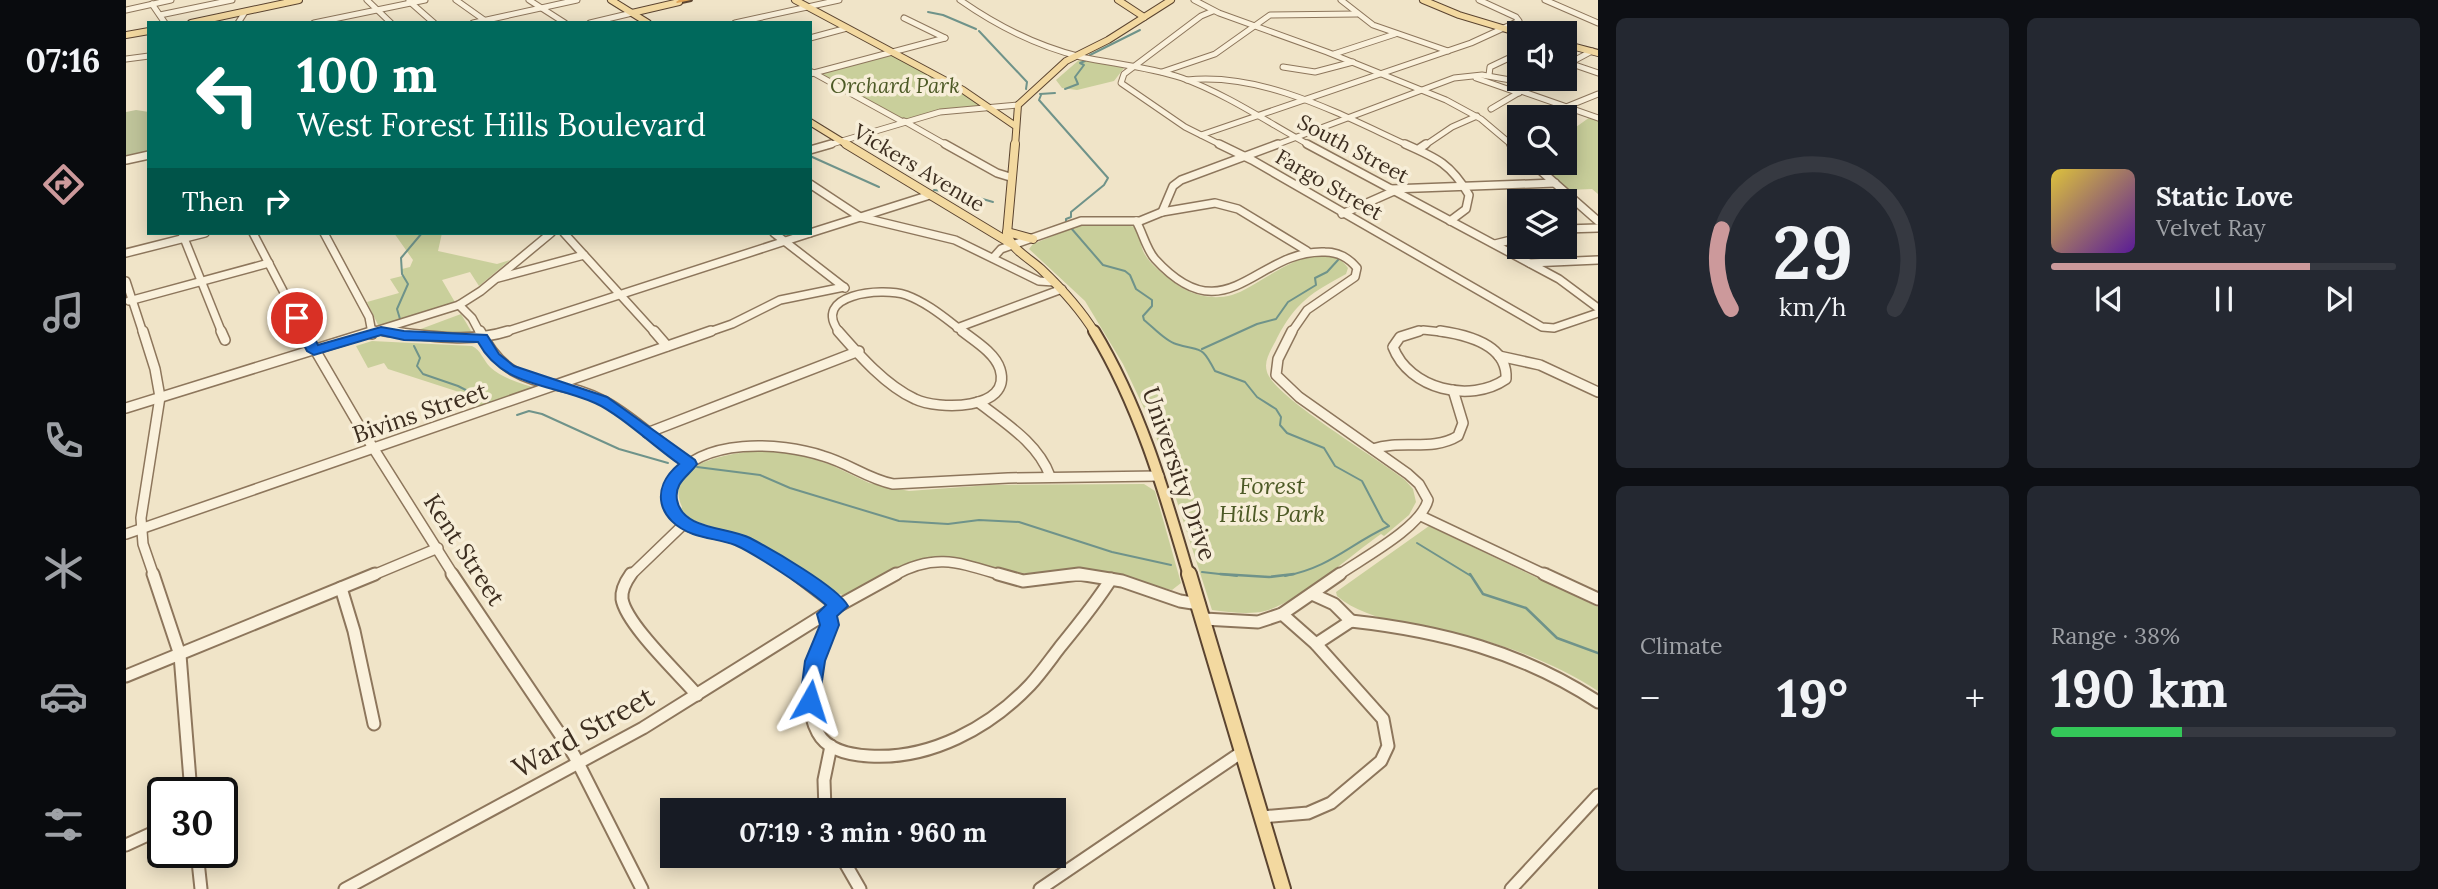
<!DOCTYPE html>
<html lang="en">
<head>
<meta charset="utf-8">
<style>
	:root { --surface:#171b24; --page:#242831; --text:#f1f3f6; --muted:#9ea1a6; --line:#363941; --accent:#cc999b }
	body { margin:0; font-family:Lora,serif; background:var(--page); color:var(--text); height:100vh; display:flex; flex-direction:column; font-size:26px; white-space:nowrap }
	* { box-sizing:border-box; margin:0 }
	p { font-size:23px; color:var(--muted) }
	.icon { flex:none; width:38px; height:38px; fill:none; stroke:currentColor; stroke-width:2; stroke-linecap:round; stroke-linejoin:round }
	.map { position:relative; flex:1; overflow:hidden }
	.details { display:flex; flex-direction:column; gap:18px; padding:18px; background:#0d0f14; width:840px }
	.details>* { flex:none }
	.banner { position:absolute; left:21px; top:21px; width:665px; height:214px; border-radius:0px; box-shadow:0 4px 18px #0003; background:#00695c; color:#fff; overflow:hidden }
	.controls { position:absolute; left:1381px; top:21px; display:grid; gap:14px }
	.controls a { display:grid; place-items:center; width:70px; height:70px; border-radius:0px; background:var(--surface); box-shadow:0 4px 18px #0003; font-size:35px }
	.speed { position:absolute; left:21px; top:777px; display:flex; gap:14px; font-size:35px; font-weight:700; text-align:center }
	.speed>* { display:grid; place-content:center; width:91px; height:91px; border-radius:50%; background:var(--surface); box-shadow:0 4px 18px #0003; line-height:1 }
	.speed .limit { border:4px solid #111; border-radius:10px; background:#fff; color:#111 }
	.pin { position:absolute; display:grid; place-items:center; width:60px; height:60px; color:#fff; margin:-30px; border:4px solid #fff; border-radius:50%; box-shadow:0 2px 7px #0007 }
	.me { position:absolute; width:77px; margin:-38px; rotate:6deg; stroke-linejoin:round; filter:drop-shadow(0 0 5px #0008) }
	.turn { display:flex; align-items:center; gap:24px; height:147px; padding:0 35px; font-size:32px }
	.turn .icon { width:91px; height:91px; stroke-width:2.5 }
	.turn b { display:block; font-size:49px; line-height:60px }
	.then { display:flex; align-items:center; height:66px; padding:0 35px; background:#0003; gap:14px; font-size:26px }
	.big { font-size:52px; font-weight:800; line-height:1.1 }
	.details .card { flex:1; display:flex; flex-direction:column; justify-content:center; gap:10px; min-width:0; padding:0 24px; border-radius:10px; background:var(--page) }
	.details .dial { align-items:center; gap:0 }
	.dial svg { height:182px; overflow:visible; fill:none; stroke:var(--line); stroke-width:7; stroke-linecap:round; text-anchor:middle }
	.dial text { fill:var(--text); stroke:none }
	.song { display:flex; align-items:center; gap:21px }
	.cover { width:84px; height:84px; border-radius:10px; background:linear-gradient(135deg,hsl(50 70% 55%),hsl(270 70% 35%)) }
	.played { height:7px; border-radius:4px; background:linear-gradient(90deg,var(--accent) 75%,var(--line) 75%) }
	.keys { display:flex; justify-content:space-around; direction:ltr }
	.heat { display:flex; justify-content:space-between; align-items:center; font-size:38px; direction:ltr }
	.charge { height:10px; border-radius:5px; background:linear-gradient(90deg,#34c759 38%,var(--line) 0) }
	.details .tiles { flex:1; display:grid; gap:18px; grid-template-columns:repeat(2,1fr) }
	.trip { position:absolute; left:534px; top:798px; width:406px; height:70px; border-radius:0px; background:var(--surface); box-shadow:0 4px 18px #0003; font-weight:800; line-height:70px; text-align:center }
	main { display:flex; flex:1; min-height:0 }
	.menu { display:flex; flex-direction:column; width:126px; justify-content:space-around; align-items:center; background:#090b0e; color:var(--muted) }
	.menu .icon { width:49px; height:49px }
	.menu .on { color:var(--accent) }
	.menu b { font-size:32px; color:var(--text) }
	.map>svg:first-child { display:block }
	.green { fill:#c9cf9b }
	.cemetery { fill:#bfc49a }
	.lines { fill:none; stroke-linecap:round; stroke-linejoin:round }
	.stream-far1 { stroke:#6f938a; stroke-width:2 }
	.stream { stroke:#6f938a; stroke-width:2.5 }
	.minor-far3-casing { stroke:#8d765c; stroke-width:7 }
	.minor-far2-casing { stroke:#8d765c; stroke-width:10 }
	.minor-far1-casing { stroke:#8d765c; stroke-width:12 }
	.minor-casing { stroke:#8d765c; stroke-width:15 }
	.major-far3-casing { stroke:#5b4430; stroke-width:8 }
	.major-far2-casing { stroke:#5b4430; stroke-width:10 }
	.major-far1-casing { stroke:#5b4430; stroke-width:14 }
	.major-casing { stroke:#5b4430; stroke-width:18 }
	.highway-casing { stroke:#5b4430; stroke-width:4 }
	.minor-far3 { stroke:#faf1dc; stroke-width:5 }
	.minor-far2 { stroke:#faf1dc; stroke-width:7 }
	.minor-far1 { stroke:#faf1dc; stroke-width:9 }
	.minor { stroke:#faf1dc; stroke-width:11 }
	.major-far3 { stroke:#f3d9a0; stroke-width:6 }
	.major-far2 { stroke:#f3d9a0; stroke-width:8 }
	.major-far1 { stroke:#f3d9a0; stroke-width:10 }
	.major { stroke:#f3d9a0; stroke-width:14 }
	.highway { fill:#e0a458; fill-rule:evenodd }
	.route { fill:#1a73e8; stroke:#114b97; stroke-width:2 }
	.labels { text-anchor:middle; stroke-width:7; stroke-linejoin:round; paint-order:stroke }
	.far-park-label { font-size:21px; font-style:italic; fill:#4d5a26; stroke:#f7eed8 }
	.far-street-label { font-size:21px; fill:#3d2e20; stroke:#f7eed8 }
	.street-label { font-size:24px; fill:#3d2e20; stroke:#f7eed8 }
	.park-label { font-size:24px; font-style:italic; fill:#4d5a26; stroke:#f7eed8 }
	.near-street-label { font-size:28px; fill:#3d2e20; stroke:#f7eed8 }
</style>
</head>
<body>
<main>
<nav class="menu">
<b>07:16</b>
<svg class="icon on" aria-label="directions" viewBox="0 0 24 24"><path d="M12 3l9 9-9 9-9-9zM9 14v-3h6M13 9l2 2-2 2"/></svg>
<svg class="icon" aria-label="music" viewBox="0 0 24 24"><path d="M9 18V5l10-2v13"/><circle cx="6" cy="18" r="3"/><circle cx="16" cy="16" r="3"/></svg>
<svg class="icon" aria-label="phone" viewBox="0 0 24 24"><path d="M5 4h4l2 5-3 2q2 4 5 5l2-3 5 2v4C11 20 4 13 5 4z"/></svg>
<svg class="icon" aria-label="climate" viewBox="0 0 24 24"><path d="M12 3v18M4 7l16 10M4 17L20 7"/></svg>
<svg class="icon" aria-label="car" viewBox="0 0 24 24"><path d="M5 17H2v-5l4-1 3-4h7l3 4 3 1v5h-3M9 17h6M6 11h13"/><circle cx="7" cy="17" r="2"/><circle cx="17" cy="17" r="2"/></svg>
<svg class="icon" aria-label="filters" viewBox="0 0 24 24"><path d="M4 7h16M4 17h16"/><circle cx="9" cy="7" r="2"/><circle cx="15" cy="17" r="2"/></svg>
</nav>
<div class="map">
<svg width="1472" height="889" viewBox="0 0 1472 889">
	<rect width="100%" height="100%" fill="#f0e4c8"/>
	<!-- green -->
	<g class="green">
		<polygon points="766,54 832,89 855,106 816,110 777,120 691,73"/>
		<polygon points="953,60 996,66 998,68 988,81 951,90 936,88 930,80"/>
		<polygon points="1464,117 1472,120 1472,194 1466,189 1442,190 1412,163 1438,163 1439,135"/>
		<path d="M991 224 1011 227C1014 236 1014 245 1018 253 1024 264 1035 272 1045 280 1061 294 1084 301 1106 295 1136 286 1194 229 1222 268L1220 274C1185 293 1170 302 1151 338 1146 349 1137 360 1141 372 1148 397 1253 459 1279 480L1287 489 1290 502 1283 515 1258 536 1255 534C1225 555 1173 602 1139 611 1123 615 1102 612 1086 610L1027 427 997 364 959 301 903 249 907 244 954 225Z"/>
		<polygon points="268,233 316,233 312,251 371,264 384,260 353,286 344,272 316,280 330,304 253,327 241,302 273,293 264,279 276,276 276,269 284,267 287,260"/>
		<polygon points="335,314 345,331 341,335 284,333"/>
		<path d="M246 341 346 346C355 350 357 360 364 367 378 380 398 384 416 390L354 412 346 400 333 392 262 369 258 363 242 368 230 346Z"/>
		<path d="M632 451 672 454 705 465 743 483 783 491 864 485 1018 484 1029 491 1055 583 1046 590 985 575 951 570 886 574 820 557 781 563 717 595 709 593 631 542 566 520 554 511 556 507C536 463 604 453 632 451Z"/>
		<path d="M1303 526 1472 607V691C1435 667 1391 649 1349 638 1308 627 1243 624 1211 596L1210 592Z"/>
	</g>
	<!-- cemetery -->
	<polygon class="cemetery" points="10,110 23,112 23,154 0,159 0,112"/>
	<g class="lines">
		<!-- stream-far1 -->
		<g class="stream-far1">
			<polyline points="802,12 817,15 850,29"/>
			<polyline points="853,31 901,82 900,89"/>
			<polyline points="964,55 1014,30"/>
			<polyline points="939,89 952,84 949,77 958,65 954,63 959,61"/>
			<polyline points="914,94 929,93"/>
			<polyline points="915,95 913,100 982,178 978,185 945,212 945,217 940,219 940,222"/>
			<polyline points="684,156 753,187"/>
			<polyline points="808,190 836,193 867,202"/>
			<path d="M945 228 977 265 999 271 1004 275 1010 289 1026 300V306L1017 316 1018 320C1027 327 1039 341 1050 344 1076 352 1075 344 1089 371L1119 382 1131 397 1150 409 1155 417 1154 425 1161 433 1198 448 1209 466 1236 481 1257 521 1263 526C1222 545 1205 567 1159 576"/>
			<polyline points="274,319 271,309 282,284 276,274 275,258 296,233"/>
			<polyline points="288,346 294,358 291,366 297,374 332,386 365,403"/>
			<polyline points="1076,349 1131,324 1150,319 1162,302 1190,285 1189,278 1201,272 1212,260"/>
			<polyline points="391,415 403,411 416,414 493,449 542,463"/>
			<polyline points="571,467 634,475 664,488 773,521 822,524 853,520 893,522 986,552 1045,565"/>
			<polyline points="1291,543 1345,576"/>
			<polyline points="1076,572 1111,576"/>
		</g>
		<!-- stream -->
		<g class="stream">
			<polyline points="1094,574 1143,577 1168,574"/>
			<polyline points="1344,574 1357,594 1400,608 1431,638 1472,653"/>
		</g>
		<defs>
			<g id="minor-far3">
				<polyline points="241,0 265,23"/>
				<polyline points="330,0 361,22"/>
				<polyline points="403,0 439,23"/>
				<path d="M834 0C871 26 911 46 955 57 989 64 1023 67 1056 78 1100 94 1143 123 1185 146"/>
				<polyline points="1068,0 1093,13 1201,52 1320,100 1355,119 1387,146"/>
				<polyline points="1215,0 1247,25 1322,51"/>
				<polyline points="1419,0 1472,23"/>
				<polyline points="283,1 308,23"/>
				<polyline points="26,4 39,23"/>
				<polyline points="0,10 45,0"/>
				<polyline points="1087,11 1075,16 998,74 995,83 1059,127 1097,146"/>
				<polyline points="34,15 106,0"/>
				<polyline points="778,18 819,38"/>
				<polyline points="112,23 119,12"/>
				<polyline points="188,23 299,0"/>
				<polyline points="347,23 451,0"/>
				<polyline points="464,23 506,13"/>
				<polyline points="609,23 713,0"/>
				<polyline points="684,38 721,28"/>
				<polyline points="1208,54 1269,34"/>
				<polyline points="0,59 23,56"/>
				<polyline points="1443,63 1472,73"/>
				<polyline points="1438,66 1466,51"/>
				<polyline points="1157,67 1189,72 1227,62"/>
				<polyline points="686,72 777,122"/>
				<polyline points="1036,72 1089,54 1144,15 1231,14"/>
				<polyline points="684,74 819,38"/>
				<polyline points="1363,75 1364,67 1383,58"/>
				<polyline points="1350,78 1393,93"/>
				<path d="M1061 80C1138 72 1215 115 1283 146"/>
				<polyline points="1395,91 1472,118"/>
				<polyline points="1440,107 1472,94"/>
				<polyline points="1365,109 1416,79"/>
				<polyline points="778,121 822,146"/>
				<polyline points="1075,135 1345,43 1393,21 1390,17 1353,0"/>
				<polyline points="699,146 814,112 892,105"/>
				<polyline points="1147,146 1328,78 1356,75 1407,84"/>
				<polyline points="1298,146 1326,127 1351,116"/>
			</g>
			<g id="minor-far2">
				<polyline points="819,144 871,173 884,177"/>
				<polyline points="1093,144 1126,160 1416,327 1428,328 1472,313"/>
				<polyline points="1181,144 1433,279 1472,308"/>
				<path d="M1279 144C1311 158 1325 164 1343 195L1340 209 1324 221"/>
				<polyline points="1385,144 1393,151"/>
				<polyline points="1294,148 1300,144"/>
				<polyline points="684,150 705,144"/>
				<polyline points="0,160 23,155"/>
				<polyline points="1406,163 1472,221"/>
				<polyline points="684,184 734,217 829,240 913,281 928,282"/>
				<polyline points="1265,189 1429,183"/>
				<polyline points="1036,212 1047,186 1055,180 1152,144"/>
				<polyline points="1216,214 1268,191"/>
				<path d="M1010 221C1017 233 1020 249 1029 259 1100 337 1130 249 1199 252 1212 252 1222 257 1231 268L1229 277 1181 310 1165 333"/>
				<polyline points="1438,229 1472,228"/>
				<polyline points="56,233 96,333"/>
				<polyline points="127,233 179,333"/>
				<polyline points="198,233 243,317 246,333"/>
				<polyline points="438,233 529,333"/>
				<polyline points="648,233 719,288"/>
				<polyline points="684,233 804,195"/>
				<polyline points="1369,244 1393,238"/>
				<polyline points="0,253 79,233"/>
				<polyline points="867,258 875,249 955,221 1014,221 1036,212 1089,203 1112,209 1181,251"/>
				<polyline points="1404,263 1472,260"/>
				<polyline points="372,278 458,255"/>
				<polyline points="0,281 17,333"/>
				<polyline points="3,301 143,263"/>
				<polyline points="333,305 346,318 354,333"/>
				<polyline points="831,328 936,289"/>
				<polyline points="255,331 276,333"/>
				<polyline points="243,333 333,305 355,291 425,233"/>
				<polyline points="376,333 684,233"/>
				<polyline points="580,333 606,324 654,300 718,287"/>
				<path d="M714 333C683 294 756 287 780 295 802 303 820 319 839 333"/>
				<polyline points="1287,333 1297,330 1325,333"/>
			</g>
			<g id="minor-far1">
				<polyline points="17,331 29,369 34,397 15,518 17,544 28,576"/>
				<polyline points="95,331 99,340"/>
				<polyline points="178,331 234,427 328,576"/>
				<polyline points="246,331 246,334"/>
				<path d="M258 331C298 335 342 344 382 331"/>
				<path d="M354 331C386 396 427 373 480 402 510 419 535 444 563 464"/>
				<polyline points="528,331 541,346"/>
				<path d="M712 331C733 355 760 386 789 399 811 410 887 411 874 369 869 353 849 341 836 331"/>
				<path d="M1166 331 1152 359 1150 375 1173 397 1282 474 1293 484 1302 500C1295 528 1235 559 1211 576"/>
				<path d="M1293 331 1274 337 1267 347C1283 389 1344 404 1380 379 1382 345 1342 335 1314 331"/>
				<polyline points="1373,356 1414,365 1472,392"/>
				<path d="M852 402C879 423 912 443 924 476"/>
				<polyline points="0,408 248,331"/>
				<polyline points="521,433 733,351"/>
				<path d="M1247 449C1275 439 1306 452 1332 436L1337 423 1327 390"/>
				<polyline points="1295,516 1422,576"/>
				<polyline points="0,534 585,331"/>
				<polyline points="245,576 312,548"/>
				<polyline points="504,576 559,523"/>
				<path d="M672 576C653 562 634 549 612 540 593 532 567 534 552 519 542 509 539 492 547 480 576 437 654 442 697 456 722 463 742 479 767 484L882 478 1033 476"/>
				<path d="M767 576C810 552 834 563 878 576"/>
				<polyline points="940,576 963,576"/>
			</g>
			<g id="minor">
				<polyline points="27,574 54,655 65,793"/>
				<polyline points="326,574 448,755 516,889"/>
				<path d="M505 574C500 581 495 590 496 599 500 624 553 674 571 695"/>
				<polyline points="670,574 712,606"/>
				<polyline points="872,574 897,581 953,574 996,581 1054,601 1073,604"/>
				<polyline points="1418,574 1472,599"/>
				<polyline points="215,588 228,631 248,724"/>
				<polyline points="1186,594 1208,604 1225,621"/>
				<path d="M701 614C703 628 697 637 693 650 684 675 678 708 692 733 701 750 725 755 743 756 804 760 863 728 904 685 915 673 924 660 934 647 952 625 970 603 985 579"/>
				<polyline points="1078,619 1132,622 1156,614 1214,574"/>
				<path d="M1225 621C1315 631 1396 652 1472 702"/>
				<polyline points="1190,644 1225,621"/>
				<polyline points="0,676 249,574"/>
				<polyline points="699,810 698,780 705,746"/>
				<polyline points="1136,817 1182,813 1205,803 1255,761 1262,746 1257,719 1190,644 1156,614"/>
				<polyline points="0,845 37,828"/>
				<polyline points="71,852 75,889"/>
				<polyline points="715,856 734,889"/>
				<polyline points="219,889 517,728 712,606 770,574"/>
				<polyline points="914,889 1116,752"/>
				<polyline points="1385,889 1472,795"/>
			</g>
			<g id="major-far3">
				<polyline points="485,0 522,23"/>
				<polyline points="669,0 837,90 888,125"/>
				<polyline points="992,0 1018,17"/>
				<polyline points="1297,0 1333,15 1393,33"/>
				<polyline points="506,13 553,2"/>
				<polyline points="65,23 173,0"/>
				<polyline points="0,35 23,31"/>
				<polyline points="1438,44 1472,53"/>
				<polyline points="684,122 723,146"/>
				<polyline points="889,146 892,105 940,61 982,40 1045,0"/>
			</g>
			<g id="major-far2">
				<polyline points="720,144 884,243"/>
				<path d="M889 144 881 234C886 250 903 258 915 269 935 288 955 310 969 333"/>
				<polyline points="881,232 907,239"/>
			</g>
			<path id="major-far1" d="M968 331C1014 407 1038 491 1063 576"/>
			<polyline id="major" points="1063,574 1157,889"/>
			<polygon id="highway" points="553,0 565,0 551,3 550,2"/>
		</defs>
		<!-- minor-far3 casing -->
		<use href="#minor-far3" class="minor-far3-casing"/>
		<!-- minor-far2 casing -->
		<use href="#minor-far2" class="minor-far2-casing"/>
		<!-- minor-far1 casing -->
		<use href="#minor-far1" class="minor-far1-casing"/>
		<!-- minor casing -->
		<use href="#minor" class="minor-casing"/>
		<!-- major-far3 casing -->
		<use href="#major-far3" class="major-far3-casing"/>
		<!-- major-far2 casing -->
		<use href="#major-far2" class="major-far2-casing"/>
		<!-- major-far1 casing -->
		<use href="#major-far1" class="major-far1-casing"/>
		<!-- major casing -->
		<use href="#major" class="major-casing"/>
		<!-- highway casing -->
		<use href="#highway" class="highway-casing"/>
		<!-- minor-far3 -->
		<use href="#minor-far3" class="minor-far3"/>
		<!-- minor-far2 -->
		<use href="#minor-far2" class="minor-far2"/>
		<!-- minor-far1 -->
		<use href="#minor-far1" class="minor-far1"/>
		<!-- minor -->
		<use href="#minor" class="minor"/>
		<!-- major-far3 -->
		<use href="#major-far3" class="major-far3"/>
		<!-- major-far2 -->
		<use href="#major-far2" class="major-far2"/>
		<!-- major-far1 -->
		<use href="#major-far1" class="major-far1"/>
		<!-- major -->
		<use href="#major" class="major"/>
		<!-- highway -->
		<use href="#highway" class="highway"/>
	</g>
	<!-- route -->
	<path class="route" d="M171 314 178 318 192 345 255 327 278 331 361 335 373 354 388 366 481 397 569 460 571 464C563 476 548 482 551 500 556 530 603 527 624 538 645 549 712 587 722 606L711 616 713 625 699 661 692 707 684 709 677 707 674 701 679 661 694 625 691 614 700 605C685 591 628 553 609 545 596 540 581 539 567 534 532 521 523 489 553 464 530 448 492 413 469 403 425 383 377 388 352 342L278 340 255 335 188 355 181 351 164 318Z"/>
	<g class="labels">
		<!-- far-park labels -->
		<g class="far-park-label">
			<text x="769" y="93">Orchard Park</text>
		</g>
		<!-- far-street labels -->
		<g class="far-street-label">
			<text transform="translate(1227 149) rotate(28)" y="7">South Street</text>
			<text transform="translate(793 168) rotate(31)" y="7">Vickers Avenue</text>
			<text transform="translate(1203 185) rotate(30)" y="7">Fargo Street</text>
		</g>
		<!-- street labels -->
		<g class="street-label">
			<text transform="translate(294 413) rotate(-19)" y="8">Bivins Street</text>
			<text transform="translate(1053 474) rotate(71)" y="8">University Drive</text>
			<text transform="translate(338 550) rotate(57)" y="8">Kent Street</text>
		</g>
		<!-- park labels -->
		<g class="park-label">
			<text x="1146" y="494">Forest<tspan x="1146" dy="28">Hills Park</tspan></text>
		</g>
		<!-- near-street labels -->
		<g class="near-street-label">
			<text transform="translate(457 732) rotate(-29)" y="10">Ward Street</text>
		</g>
	</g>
</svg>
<div class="controls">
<a><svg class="icon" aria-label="sound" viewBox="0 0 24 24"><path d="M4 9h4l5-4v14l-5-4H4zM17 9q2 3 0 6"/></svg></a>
<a><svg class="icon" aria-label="search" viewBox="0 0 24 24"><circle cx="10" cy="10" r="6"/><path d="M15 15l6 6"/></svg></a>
<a><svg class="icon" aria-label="layers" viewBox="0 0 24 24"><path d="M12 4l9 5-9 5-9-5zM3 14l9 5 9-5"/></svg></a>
</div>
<div class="speed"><div class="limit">30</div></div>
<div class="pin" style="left:171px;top:318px;background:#d93025"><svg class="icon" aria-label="arrive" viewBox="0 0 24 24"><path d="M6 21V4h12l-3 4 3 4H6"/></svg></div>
<svg class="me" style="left:684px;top:701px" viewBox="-20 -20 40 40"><path d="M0-17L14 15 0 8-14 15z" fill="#1a73e8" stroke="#fff" stroke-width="4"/></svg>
<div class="trip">07:19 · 3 min · 960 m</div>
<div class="banner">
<div class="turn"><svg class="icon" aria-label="left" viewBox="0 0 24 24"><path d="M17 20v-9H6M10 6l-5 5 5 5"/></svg><div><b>100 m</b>West Forest Hills Boulevard</div></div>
<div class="then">Then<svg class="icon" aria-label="right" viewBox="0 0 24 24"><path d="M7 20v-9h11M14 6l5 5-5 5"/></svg></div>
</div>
</div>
<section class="details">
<div class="tiles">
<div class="card dial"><svg viewBox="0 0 100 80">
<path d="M14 69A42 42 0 1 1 86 69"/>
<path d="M14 69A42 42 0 0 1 10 34" stroke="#cc999b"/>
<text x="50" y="56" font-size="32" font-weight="700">29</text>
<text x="50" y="72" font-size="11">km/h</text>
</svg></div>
<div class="card">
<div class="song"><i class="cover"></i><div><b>Static Love</b><p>Velvet Ray</p></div></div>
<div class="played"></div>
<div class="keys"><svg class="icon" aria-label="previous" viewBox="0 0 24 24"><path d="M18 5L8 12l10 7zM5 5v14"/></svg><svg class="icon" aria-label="pause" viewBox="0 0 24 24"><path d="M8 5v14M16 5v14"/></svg><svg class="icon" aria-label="next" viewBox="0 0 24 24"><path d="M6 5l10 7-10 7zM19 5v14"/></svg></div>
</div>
<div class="card"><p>Climate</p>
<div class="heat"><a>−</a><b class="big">19°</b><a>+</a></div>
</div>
<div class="card"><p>Range · 38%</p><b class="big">190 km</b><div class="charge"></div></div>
</div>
</section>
</main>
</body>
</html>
